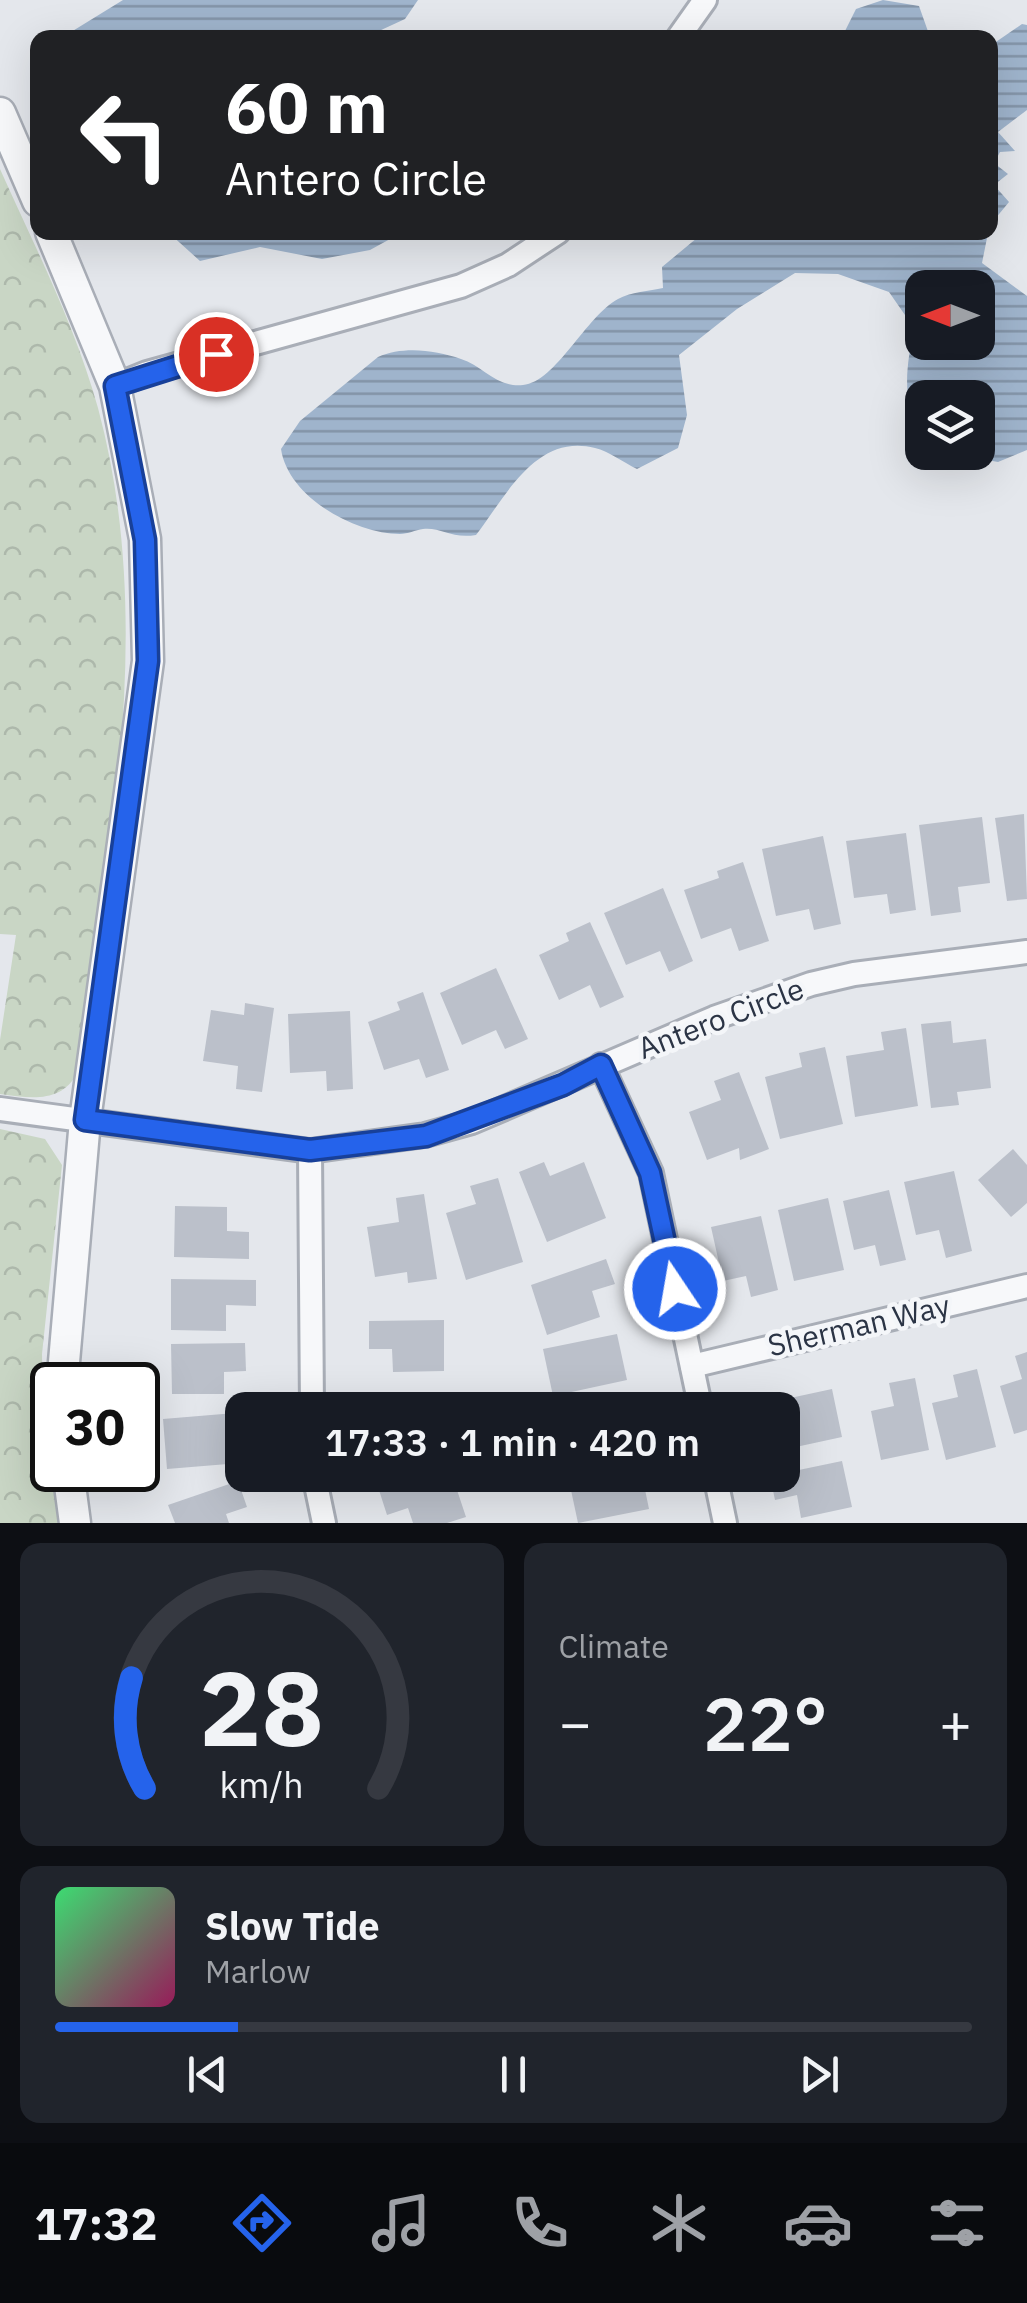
<!DOCTYPE html>
<html lang="en">
<head>
<meta charset="utf-8">
<style>
	:root { --surface:#171b24; --page:#20242c; --text:#f1f3f6; --muted:#9ea1a6; --line:#363941; --accent:#2563eb }
	body { margin:0; font-family:"IBM Plex Sans",sans-serif; background:var(--page); color:var(--text); height:100vh; display:flex; flex-direction:column; font-size:38px; white-space:nowrap }
	* { box-sizing:border-box; margin:0 }
	p { font-size:32px; color:var(--muted) }
	.icon { flex:none; width:55px; height:55px; fill:none; stroke:currentColor; stroke-width:2; stroke-linecap:round; stroke-linejoin:round }
	.map { position:relative; height:1523px; overflow:hidden }
	.sheet { display:flex; flex-direction:column; gap:20px; padding:20px; background:#0d0f14; flex:1 }
	.sheet>* { flex:none }
	.top-card { position:absolute; left:30px; top:30px; width:968px; height:210px; border-radius:20px; box-shadow:0 10px 40px #0002; background:#202124; color:#fff; overflow:hidden }
	.needle { width:65px; rotate:270deg }
	.fabs { position:absolute; left:905px; top:270px; display:grid; gap:20px }
	.fabs a { display:grid; place-items:center; width:90px; height:90px; border-radius:20px; background:var(--surface); box-shadow:0 10px 40px #0002; font-size:50px }
	.speed { position:absolute; left:30px; top:1362px; display:flex; gap:20px; font-size:50px; font-weight:700; text-align:center }
	.speed>* { display:grid; place-content:center; width:130px; height:130px; border-radius:50%; background:var(--surface); box-shadow:0 10px 40px #0002; line-height:1 }
	.speed .limit { border:5px solid #111; border-radius:15px; background:#fff; color:#111 }
	.pin { position:absolute; display:grid; place-items:center; width:85px; height:85px; color:#fff; margin:-42px; border:5px solid #fff; border-radius:50%; box-shadow:0 2px 10px #0007 }
	.me { position:absolute; width:110px; margin:-55px; rotate:348deg; stroke-linejoin:round; filter:drop-shadow(0 0 8px #0008) }
	.turn { display:flex; align-items:center; gap:35px; height:210px; padding:0 30px; font-size:45px }
	.turn .icon { width:130px; height:130px; stroke-width:2.5 }
	.turn b { display:block; font-size:70px; line-height:85px }
	.big { font-size:75px; font-weight:600; line-height:1.1 }
	.sheet .widget { flex:1; display:flex; flex-direction:column; justify-content:center; gap:15px; min-width:0; padding:0 35px; border-radius:20px; background:var(--page) }
	.sheet .dial { align-items:center; gap:0 }
	.dial svg { height:260px; overflow:visible; fill:none; stroke:var(--line); stroke-width:7; stroke-linecap:round; text-anchor:middle }
	.dial text { fill:var(--text); stroke:none }
	.song { display:flex; align-items:center; gap:30px }
	.cover { width:120px; height:120px; border-radius:15px; background:linear-gradient(135deg,hsl(140 70% 55%),hsl(330 70% 35%)) }
	.played { height:10px; border-radius:5px; background:linear-gradient(90deg,var(--accent) 20%,var(--line) 20%) }
	.keys { display:flex; justify-content:space-around; direction:ltr }
	.heat { display:flex; justify-content:space-between; align-items:center; font-size:55px; direction:ltr }
	.sheet .tiles { flex:1; display:grid; gap:20px; grid-template-columns:1fr 1fr }
	.widget:last-child { grid-column:span 2 }
	.trip { position:absolute; left:225px; top:1392px; width:575px; height:100px; border-radius:20px; background:var(--surface); box-shadow:0 10px 40px #0002; font-weight:600; line-height:100px; text-align:center }
	.tab-bar { display:flex; height:160px; justify-content:space-around; align-items:center; background:#090b0e; color:var(--muted) }
	.tab-bar .icon { width:70px; height:70px }
	.tab-bar .selected { color:var(--accent) }
	.tab-bar b { font-size:45px; color:var(--text) }
	.map>svg:first-child { display:block }
	.park { fill:url(#park-crowns) }
	.water { fill:url(#water-rules); fill-rule:evenodd }
	.building { fill:#bbc0ca }
	.lines { fill:none; stroke-linecap:round; stroke-linejoin:round }
	.minor-casing { stroke:#a9aeb7; stroke-width:28 }
	.tertiary-casing { stroke:#a9aeb7; stroke-width:35 }
	.minor { stroke:#f7f8fa; stroke-width:22 }
	.tertiary { stroke:#f7f8fa; stroke-width:30 }
	.route-casing { stroke:#184099; stroke-width:25 }
	.route { stroke:#2563eb; stroke-width:18 }
	.labels { text-anchor:middle; stroke-width:9; stroke-linejoin:round; paint-order:stroke }
	.street-label { font-size:30px; fill:#2b3445; stroke:#f4f6f9 }
</style>
</head>
<body>
<div class="map">
<svg width="1027" height="1523" viewBox="0 0 1027 1523">
	<defs>
		<pattern id="park-crowns" width="20" height="18" patternUnits="userSpaceOnUse" patternTransform="scale(2.5)"><rect width="20" height="18" fill="#c9d6c5"/><path d="M2 6a3 3 0 1 1 6 0M12 15a3 3 0 1 1 6 0" fill="none" stroke="#adb8ab"/></pattern>
		<pattern id="water-rules" width="6" height="5" patternUnits="userSpaceOnUse" patternTransform="scale(2.5)"><rect width="6" height="5" fill="#9fb4cc"/><path d="M0 2.5h6" fill="none" stroke="#8293a7"/></pattern>
	</defs>
	<rect width="100%" height="100%" fill="#e4e7ec"/>
	<!-- park -->
	<g class="park">
		<path d="M0 169C35 247 75 325 98 408 157 627 108 851 78 1072 61 1104 31 1098 0 1094V1040L16 935 0 934Z"/>
		<polygon points="0,1129 45,1139 62,1165 42,1354 43,1417 59,1523 0,1523"/>
	</g>
	<!-- water -->
	<g class="water">
		<polygon points="123,0 418,0 405,19 366,37 69,37 71,32"/>
		<polygon points="883,0 919,6 930,37 842,37 856,9"/>
		<polygon points="1022,24 1027,25 1027,110 998,132 1015,151 1000,152 994,163 1008,174 994,185 1009,202 990,225 990,46"/>
		<polygon points="169,233 401,233 370,250 322,259 260,247 200,261"/>
		<path d="M703 233H988L982 263 1027 296V450L998 462 950 453 978 452V398H922V439C901 400 906 369 914 328L889 292 838 274 795 273 737 309 679 355 687 415 678 448 637 469C624 463 609 451 595 448 536 433 506 496 476 535 451 539 441 527 423 529 415 530 408 534 400 534 355 534 288 497 281 449L300 421 378 357C403 346 435 350 461 359 483 366 497 388 523 385 556 382 586 316 618 299 630 292 650 291 663 288L662 267ZM922 288H978V342H922Z"/>
	</g>
	<!-- building -->
	<g class="building">
		<polygon points="1024,814 1027,899 1007,901 995,818"/>
		<polygon points="982,817 990,883 958,887 961,912 931,916 919,825"/>
		<polygon points="906,833 916,910 890,914 887,894 854,898 846,841"/>
		<polygon points="823,836 841,924 814,930 809,909 776,916 762,849"/>
		<polygon points="743,862 769,941 739,951 731,928 701,939 684,890 719,878 717,871"/>
		<polygon points="663,888 693,961 669,972 660,951 626,965 604,913"/>
		<polygon points="590,922 624,997 600,1008 590,985 559,1000 539,955 569,941 566,933"/>
		<polygon points="496,968 528,1039 505,1049 496,1030 462,1045 440,993"/>
		<polygon points="423,992 449,1070 426,1078 419,1059 384,1070 368,1022 400,1010 397,1002"/>
		<polygon points="245,1003 274,1008 262,1092 236,1089 238,1066 203,1061 211,1010 244,1015"/>
		<polygon points="350,1011 353,1089 327,1091 326,1071 290,1073 288,1014"/>
		<polygon points="951,1021 953,1043 986,1039 991,1088 957,1092 959,1105 931,1108 921,1024"/>
		<polygon points="906,1028 918,1106 855,1117 846,1056 884,1050 881,1032"/>
		<polygon points="825,1047 843,1124 780,1139 765,1077 802,1067 799,1053"/>
		<polygon points="739,1072 769,1149 740,1160 739,1148 707,1160 689,1112 721,1100 714,1081"/>
		<polygon points="1013,1149 1027,1165 1027,1203 1011,1217 978,1180"/>
		<polygon points="544,1162 550,1176 584,1162 606,1218 547,1242 519,1172"/>
		<polygon points="954,1171 972,1251 946,1258 939,1230 916,1235 904,1182"/>
		<polygon points="498,1178 523,1262 466,1280 446,1213 476,1204 470,1186"/>
		<polygon points="889,1190 906,1260 880,1266 875,1245 854,1250 843,1201"/>
		<polygon points="424,1194 437,1279 408,1283 407,1272 375,1277 367,1227 399,1222 396,1198"/>
		<polygon points="828,1198 844,1270 794,1281 778,1210"/>
		<polygon points="175,1206 227,1207 227,1231 249,1232 249,1259 174,1257"/>
		<polygon points="761,1216 778,1290 751,1297 746,1276 723,1281 711,1227"/>
		<polygon points="606,1259 615,1284 592,1291 600,1317 547,1335 531,1285"/>
		<polygon points="171,1279 256,1280 256,1306 226,1305 226,1331 171,1330"/>
		<polygon points="444,1320 444,1371 393,1372 392,1349 369,1349 369,1321"/>
		<polygon points="617,1334 627,1380 553,1396 543,1349"/>
		<polygon points="245,1343 246,1371 224,1372 224,1394 172,1394 171,1344"/>
		<polygon points="1027,1352 1027,1430 1014,1434 1000,1386 1022,1379 1015,1356"/>
		<polygon points="977,1369 996,1447 946,1460 932,1403 958,1397 953,1375"/>
		<polygon points="915,1378 929,1450 881,1460 871,1411 894,1406 889,1383"/>
		<polygon points="832,1389 842,1437 782,1450 785,1421 781,1400"/>
		<polygon points="625,1395 629,1410 571,1410 571,1409"/>
		<polygon points="447,1396 447,1410 363,1410 363,1399"/>
		<polygon points="235,1413 240,1463 167,1469 163,1419"/>
		<polygon points="842,1461 852,1507 801,1518 797,1495 775,1500 770,1476"/>
		<polygon points="426,1475 452,1475 466,1517 447,1523 413,1523 408,1508 387,1515 379,1490"/>
		<polygon points="573,1475 642,1475 649,1509 578,1523 568,1476"/>
		<polygon points="238,1481 247,1507 226,1514 229,1523 175,1523 168,1505"/>
	</g>
	<g class="lines">
		<defs>
			<g id="minor">
				<polyline points="678,38 705,0"/>
				<polyline points="115,386 147,373 461,286 508,265 558,232"/>
				<polyline points="601,1065 651,1173 701,1410"/>
				<polyline points="0,1109 310,1151 425,1135 472,1122 714,1018 811,984 854,974 1027,952"/>
				<polyline points="310,1151 312,1410"/>
				<polyline points="692,1366 1027,1286"/>
				<polyline points="314,1475 324,1523"/>
				<polyline points="715,1475 725,1523"/>
			</g>
			<g id="tertiary">
				<polyline points="0,113 38,201"/>
				<polyline points="51,232 115,386 145,539 148,661 85,1120 62,1385"/>
				<polyline points="68,1470 75,1523"/>
			</g>
		</defs>
		<!-- minor casing -->
		<use href="#minor" class="minor-casing"/>
		<!-- tertiary casing -->
		<use href="#tertiary" class="tertiary-casing"/>
		<!-- minor -->
		<use href="#minor" class="minor"/>
		<!-- tertiary -->
		<use href="#tertiary" class="tertiary"/>
	</g>
	<g class="lines">
		<defs>
			<polyline id="route" points="216,354 115,386 145,540 148,661 85,1120 310,1150 426,1136 563,1085 601,1065 650,1173 675,1289"/>
		</defs>
		<!-- route casing -->
		<use href="#route" class="route-casing"/>
		<!-- route -->
		<use href="#route" class="route"/>
	</g>
	<g class="labels">
		<!-- street labels -->
		<g class="street-label">
			<text transform="translate(721 1019) rotate(-21)" y="10">Antero Circle</text>
			<text transform="translate(859 1326) rotate(-13)" y="10">Sherman Way</text>
		</g>
	</g>
</svg>
<div class="fabs">
<a><svg class="needle" viewBox="-14 -14 28 28"><path d="M0-13l5 13h-10z" fill="#e53935"/><path d="M0 13l5-13h-10z" fill="#9ea1a6"/></svg></a>
<a><svg class="icon" aria-label="layers" viewBox="0 0 24 24"><path d="M12 4l9 5-9 5-9-5zM3 14l9 5 9-5"/></svg></a>
</div>
<div class="speed"><div class="limit">30</div></div>
<div class="pin" style="left:216px;top:354px;background:#d93025"><svg class="icon" aria-label="arrive" viewBox="0 0 24 24"><path d="M6 21V4h12l-3 4 3 4H6"/></svg></div>
<svg class="me" style="left:675px;top:1289px" viewBox="-20 -20 40 40"><circle r="17" fill="#2563eb" stroke="#fff" stroke-width="3"/><path d="M0-11L8 9 0 5-8 9z" fill="#fff"/></svg>
<div class="trip">17:33 · 1 min · 420 m</div>
<div class="top-card">
<div class="turn"><svg class="icon" aria-label="left" viewBox="0 0 24 24"><path d="M17 20v-9H6M10 6l-5 5 5 5"/></svg><div><b>60 m</b>Antero Circle</div></div>
</div>
</div>
<section class="sheet">
<div class="tiles">
<div class="widget dial"><svg viewBox="0 0 100 80">
<path d="M14 69A42 42 0 1 1 86 69"/>
<path d="M14 69A42 42 0 0 1 10 35" stroke="#2563eb"/>
<text x="50" y="56" font-size="32" font-weight="700">28</text>
<text x="50" y="72" font-size="11">km/h</text>
</svg></div>
<div class="widget"><p>Climate</p>
<div class="heat"><a>−</a><b class="big">22°</b><a>+</a></div>
</div>
<div class="widget">
<div class="song"><i class="cover"></i><div><b>Slow Tide</b><p>Marlow</p></div></div>
<div class="played"></div>
<div class="keys"><svg class="icon" aria-label="previous" viewBox="0 0 24 24"><path d="M18 5L8 12l10 7zM5 5v14"/></svg><svg class="icon" aria-label="pause" viewBox="0 0 24 24"><path d="M8 5v14M16 5v14"/></svg><svg class="icon" aria-label="next" viewBox="0 0 24 24"><path d="M6 5l10 7-10 7zM19 5v14"/></svg></div>
</div>
</div>
</section>
<nav class="tab-bar">
<b>17:32</b>
<svg class="icon selected" aria-label="directions" viewBox="0 0 24 24"><path d="M12 3l9 9-9 9-9-9zM9 14v-3h6M13 9l2 2-2 2"/></svg>
<svg class="icon" aria-label="music" viewBox="0 0 24 24"><path d="M9 18V5l10-2v13"/><circle cx="6" cy="18" r="3"/><circle cx="16" cy="16" r="3"/></svg>
<svg class="icon" aria-label="phone" viewBox="0 0 24 24"><path d="M5 4h4l2 5-3 2q2 4 5 5l2-3 5 2v4C11 20 4 13 5 4z"/></svg>
<svg class="icon" aria-label="climate" viewBox="0 0 24 24"><path d="M12 3v18M4 7l16 10M4 17L20 7"/></svg>
<svg class="icon" aria-label="car" viewBox="0 0 24 24"><path d="M5 17H2v-5l4-1 3-4h7l3 4 3 1v5h-3M9 17h6M6 11h13"/><circle cx="7" cy="17" r="2"/><circle cx="17" cy="17" r="2"/></svg>
<svg class="icon" aria-label="filters" viewBox="0 0 24 24"><path d="M4 7h16M4 17h16"/><circle cx="9" cy="7" r="2"/><circle cx="15" cy="17" r="2"/></svg>
</nav>
</body>
</html>
